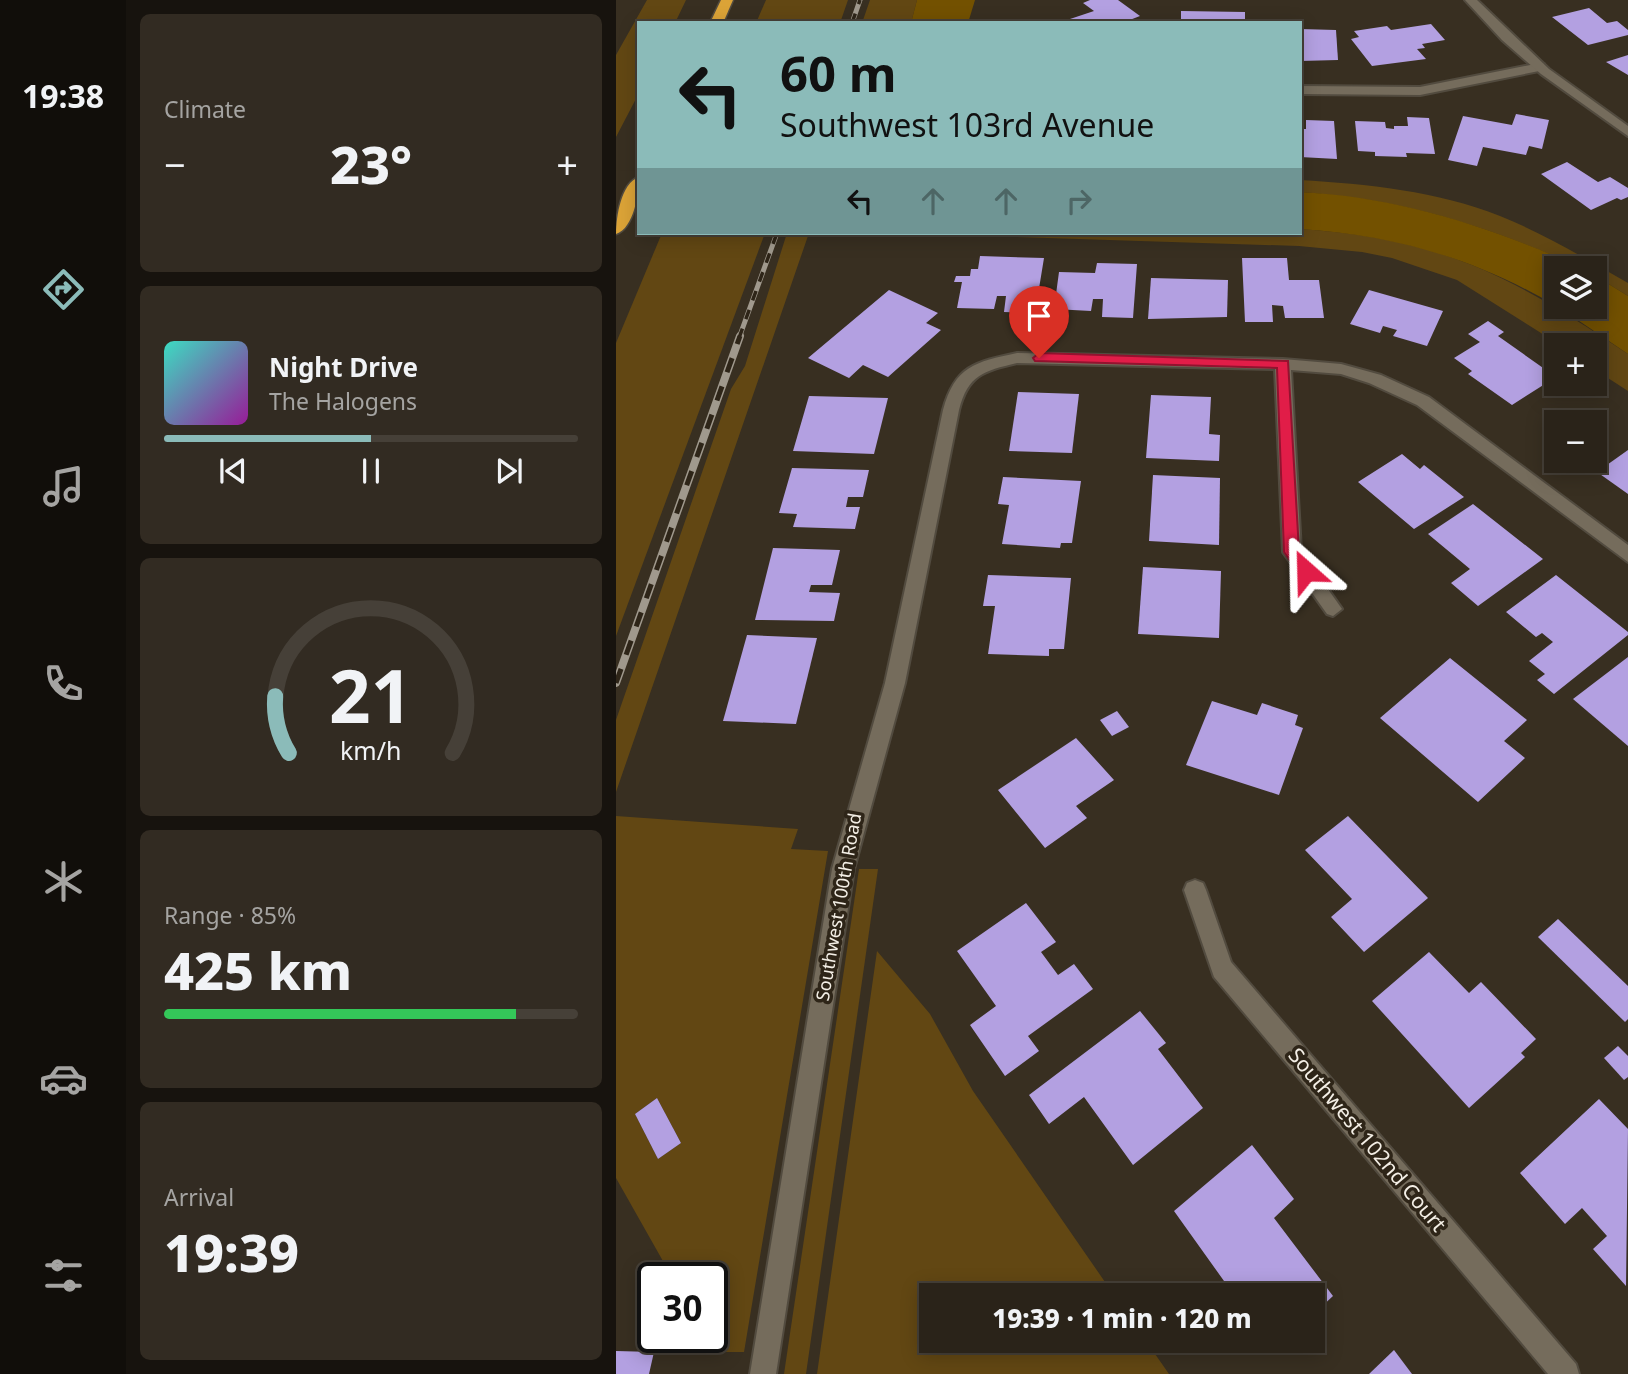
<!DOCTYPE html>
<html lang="en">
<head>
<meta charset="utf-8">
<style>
	:root { --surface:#2a2319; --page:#322b22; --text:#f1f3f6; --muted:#a5a4a2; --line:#464038; --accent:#8bbbb9 }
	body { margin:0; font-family:"Noto Sans",sans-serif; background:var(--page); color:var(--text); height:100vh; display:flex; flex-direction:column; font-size:26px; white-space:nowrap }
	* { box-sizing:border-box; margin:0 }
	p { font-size:23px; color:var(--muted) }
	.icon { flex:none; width:38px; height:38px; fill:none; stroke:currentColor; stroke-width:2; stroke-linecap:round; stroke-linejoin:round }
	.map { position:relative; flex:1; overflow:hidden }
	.panel { display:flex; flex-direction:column; gap:14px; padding:14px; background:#17130e; width:490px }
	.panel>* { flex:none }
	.banner { position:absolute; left:21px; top:21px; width:665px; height:214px; border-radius:0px; box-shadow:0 4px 18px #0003,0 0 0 2px var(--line); background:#8bbbb9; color:#111; overflow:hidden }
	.buttons { position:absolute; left:928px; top:256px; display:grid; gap:14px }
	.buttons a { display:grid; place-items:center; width:63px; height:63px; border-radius:0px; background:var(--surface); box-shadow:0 4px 18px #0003,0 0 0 2px var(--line); font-size:35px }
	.speed { position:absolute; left:21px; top:1262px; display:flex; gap:14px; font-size:35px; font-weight:700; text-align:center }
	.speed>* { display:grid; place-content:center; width:91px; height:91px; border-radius:50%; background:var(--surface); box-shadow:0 4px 18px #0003,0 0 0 2px var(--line); line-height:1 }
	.speed .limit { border:4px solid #111; border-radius:10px; background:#fff; color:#111 }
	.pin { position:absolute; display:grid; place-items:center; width:60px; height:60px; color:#fff; margin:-72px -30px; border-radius:50% 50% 50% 0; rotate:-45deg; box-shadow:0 0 7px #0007 }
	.pin .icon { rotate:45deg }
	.me { position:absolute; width:77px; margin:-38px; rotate:335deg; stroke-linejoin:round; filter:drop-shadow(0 0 5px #0008) }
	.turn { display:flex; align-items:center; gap:24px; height:147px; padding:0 28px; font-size:32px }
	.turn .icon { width:91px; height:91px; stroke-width:2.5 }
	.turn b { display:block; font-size:49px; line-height:60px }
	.lanes { display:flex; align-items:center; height:66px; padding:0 28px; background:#0003; justify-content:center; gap:35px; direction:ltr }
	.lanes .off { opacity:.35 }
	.big { font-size:52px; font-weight:800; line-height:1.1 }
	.panel .tile { flex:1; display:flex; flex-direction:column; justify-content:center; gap:10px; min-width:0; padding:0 24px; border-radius:10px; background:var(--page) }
	.panel .dial { align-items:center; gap:0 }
	.dial svg { height:182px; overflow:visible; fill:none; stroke:var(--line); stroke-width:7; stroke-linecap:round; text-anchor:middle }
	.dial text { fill:var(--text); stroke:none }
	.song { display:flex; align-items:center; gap:21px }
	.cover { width:84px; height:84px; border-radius:10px; background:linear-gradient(135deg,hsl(170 70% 55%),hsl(300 70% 35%)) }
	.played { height:7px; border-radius:4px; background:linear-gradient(90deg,var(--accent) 50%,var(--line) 50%) }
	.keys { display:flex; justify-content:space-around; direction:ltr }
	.heat { display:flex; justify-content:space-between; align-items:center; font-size:38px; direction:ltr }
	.charge { height:10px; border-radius:5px; background:linear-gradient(90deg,#34c759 85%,var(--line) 0) }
	.trip { position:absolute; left:303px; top:1283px; width:406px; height:70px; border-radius:0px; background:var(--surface); box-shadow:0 4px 18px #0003,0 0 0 2px var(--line); font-weight:800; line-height:70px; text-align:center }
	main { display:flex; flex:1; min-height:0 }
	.tabs { display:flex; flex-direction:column; width:126px; justify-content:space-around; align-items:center; background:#110e0a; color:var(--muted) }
	.tabs .icon { width:49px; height:49px }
	.tabs .on { color:var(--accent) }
	.tabs b { font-size:32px; color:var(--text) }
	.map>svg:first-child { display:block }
	.green { fill:#624713; fill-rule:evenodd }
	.water { fill:#735100 }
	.pier { fill:#382f21 }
	.building { fill:#b3a0e1 }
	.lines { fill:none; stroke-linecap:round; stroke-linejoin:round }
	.minor-casing { stroke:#524b3f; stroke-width:4 }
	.tertiary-casing { stroke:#524b3f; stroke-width:4 }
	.motorway-casing { stroke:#524b3f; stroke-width:3 }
	.minor { fill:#756c5c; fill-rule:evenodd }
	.tertiary { fill:#756c5c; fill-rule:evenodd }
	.motorway { fill:#dba337; fill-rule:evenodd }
	.rail-far1-casing { stroke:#a0998d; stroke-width:5 }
	.rail-casing { stroke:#a0998d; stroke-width:8 }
	.rail-far1 { stroke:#2e2518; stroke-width:3.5; stroke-dasharray:10; stroke-linecap:butt }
	.rail { stroke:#2e2518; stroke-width:5; stroke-dasharray:15; stroke-linecap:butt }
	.route { fill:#e11d48; stroke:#92132f; stroke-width:2 }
	.labels { text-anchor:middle; stroke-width:7; stroke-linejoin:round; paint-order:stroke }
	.street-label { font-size:18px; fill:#f4efe6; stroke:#2e2518 }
	.near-street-label { font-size:21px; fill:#f4efe6; stroke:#2e2518 }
</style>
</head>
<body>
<main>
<nav class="tabs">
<b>19:38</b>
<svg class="icon on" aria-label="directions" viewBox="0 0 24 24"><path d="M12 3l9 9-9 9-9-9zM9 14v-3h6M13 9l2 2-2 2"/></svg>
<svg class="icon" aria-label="music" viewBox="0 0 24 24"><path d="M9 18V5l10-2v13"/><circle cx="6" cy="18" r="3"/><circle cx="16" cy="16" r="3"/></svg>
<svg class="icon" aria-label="phone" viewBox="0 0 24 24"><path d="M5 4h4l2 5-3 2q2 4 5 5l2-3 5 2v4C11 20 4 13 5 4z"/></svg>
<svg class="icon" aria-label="climate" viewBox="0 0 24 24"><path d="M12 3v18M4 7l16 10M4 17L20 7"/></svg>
<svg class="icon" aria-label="car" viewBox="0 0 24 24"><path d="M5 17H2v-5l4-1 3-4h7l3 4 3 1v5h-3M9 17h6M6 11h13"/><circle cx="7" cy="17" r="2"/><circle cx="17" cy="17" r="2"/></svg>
<svg class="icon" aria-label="filters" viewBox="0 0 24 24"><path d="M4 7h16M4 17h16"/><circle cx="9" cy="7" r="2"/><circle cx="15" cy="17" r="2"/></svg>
</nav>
<section class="panel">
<div class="tile"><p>Climate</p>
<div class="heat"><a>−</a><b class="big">23°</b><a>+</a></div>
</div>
<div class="tile">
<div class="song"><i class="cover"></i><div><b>Night Drive</b><p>The Halogens</p></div></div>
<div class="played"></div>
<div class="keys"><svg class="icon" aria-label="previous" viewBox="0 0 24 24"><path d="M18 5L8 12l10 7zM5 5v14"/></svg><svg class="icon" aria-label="pause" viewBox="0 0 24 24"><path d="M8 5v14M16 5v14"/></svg><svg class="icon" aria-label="next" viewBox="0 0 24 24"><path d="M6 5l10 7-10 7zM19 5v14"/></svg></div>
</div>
<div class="tile dial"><svg viewBox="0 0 100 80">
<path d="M14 69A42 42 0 1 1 86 69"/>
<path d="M14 69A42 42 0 0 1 8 44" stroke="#8bbbb9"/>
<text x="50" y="56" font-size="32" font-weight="700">21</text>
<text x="50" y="72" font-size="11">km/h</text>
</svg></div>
<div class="tile"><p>Range · 85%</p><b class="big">425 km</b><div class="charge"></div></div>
<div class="tile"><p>Arrival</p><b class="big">19:39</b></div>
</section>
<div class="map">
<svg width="1012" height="1374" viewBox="0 0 1012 1374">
	<rect width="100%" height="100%" fill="#382f21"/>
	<!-- green -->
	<g class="green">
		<polygon points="31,0 70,0 59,23 23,23 23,93 0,137 0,55"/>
		<polygon points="150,0 232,0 224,23 140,23"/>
		<polygon points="254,0 301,0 295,23 246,23"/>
		<path d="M684 180C751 184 822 191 884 216 929 234 970 259 1012 283V296L978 275V268H966C868 225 791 200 684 192Z"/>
		<path d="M684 229C826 238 897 277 1012 354V391L978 369V345H944L841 280 776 258 746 252 683 246 279 233H684Z"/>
		<polygon points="46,233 149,233 0,636 0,343"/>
		<polygon points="171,233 193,233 0,792 0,720 115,389 129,366"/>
		<path d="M0 816 182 829 175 849 212 851 128 1352H97L89 1337H96V1278L56 1277 0 1178ZM41 1098 65 1143 42 1159 19 1114Z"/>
		<polygon points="243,869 262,869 190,1374 168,1374"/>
		<polygon points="261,951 314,1014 357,1091 498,1295 315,1295 315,1340 530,1341 553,1374 201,1374"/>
	</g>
	<!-- water -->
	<g class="water">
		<polygon points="301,0 359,0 352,23 295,23"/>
		<path d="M684 192C784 197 875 227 966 268H940V306C859 258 777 235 684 229Z"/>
		<polygon points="978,275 1012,296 1012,354 941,306 978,306"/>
	</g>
	<!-- pier -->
	<polygon class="pier" points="0,170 23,171 23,211 0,210"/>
	<!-- building -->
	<g class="building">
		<polygon points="474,0 502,0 524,16 506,23 459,23 454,19 478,11 467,3"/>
		<polygon points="973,8 991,23 1001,21 1012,30 1012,35 972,45 936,17"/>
		<polygon points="565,11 629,12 629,23 565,23"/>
		<polygon points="815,24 829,40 806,44 809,48 801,49 810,59 756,66 735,39 743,37 738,31 771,26 775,30"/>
		<polygon points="684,29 720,30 722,60 684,61"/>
		<polygon points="1012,55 1012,75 990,62"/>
		<polygon points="900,114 933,120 926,149 913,146 910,155 867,147 861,166 832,160 847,116 896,125"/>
		<polygon points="791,117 813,118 819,154 790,153 791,157 759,156 759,152 742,151 739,121 769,122 770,128 778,129 778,126 792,126"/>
		<polygon points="690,120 718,121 721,159 684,157 684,129 690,129"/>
		<polygon points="951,162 982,182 994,177 1012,188 1012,197 1005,200 1001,198 975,210 925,174"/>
		<polygon points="364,256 428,258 419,313 388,312 390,296 381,296 378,309 341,308 346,282 338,282 340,276 354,276 355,269 362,269"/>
		<polygon points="626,258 671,258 673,280 703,280 708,318 669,318 667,306 656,305 657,322 629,322"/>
		<polygon points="481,263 521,264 517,318 486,317 487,299 477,299 475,311 438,309 443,272 479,273"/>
		<polygon points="535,278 612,280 611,317 532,319"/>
		<polygon points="273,290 322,313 310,323 325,330 272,377 247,365 233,378 192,358"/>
		<polygon points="753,290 827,311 811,346 777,336 781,330 767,326 764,333 734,324"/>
		<polygon points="872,321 888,332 882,336 940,377 896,405 852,374 856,371 838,358 864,342 852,334"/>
		<polygon points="402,392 463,394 456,453 393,451"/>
		<polygon points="535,395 595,397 593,434 604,435 603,461 530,458"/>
		<polygon points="193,396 272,398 258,454 177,451"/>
		<polygon points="1012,450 1012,494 981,472"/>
		<polygon points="786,454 804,469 808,465 848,497 798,529 742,482"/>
		<polygon points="176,468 253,470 247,497 232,497 230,507 244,507 239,529 177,527 181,514 163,513"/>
		<polygon points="537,475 604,478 603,545 533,541"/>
		<polygon points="387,477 465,481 456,543 445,543 444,548 386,544 393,505 382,504"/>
		<polygon points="857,504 927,559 862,606 835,583 854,569 812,534"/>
		<polygon points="157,548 224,550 216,585 195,585 193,592 224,593 218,621 139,620"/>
		<polygon points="527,567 605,571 603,638 522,634"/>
		<polygon points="372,575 455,578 448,649 433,649 433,656 372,654 379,606 367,606"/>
		<polygon points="940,575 1012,632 1012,635 938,694 921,680 929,674 913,661 937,642 926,633 920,637 890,612"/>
		<polygon points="131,635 201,638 180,724 107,721"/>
		<polygon points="1012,657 1012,746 957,699"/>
		<polygon points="834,658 911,720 888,741 909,758 862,802 764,718"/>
		<polygon points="596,701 641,715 646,703 682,715 679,725 687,728 663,795 570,765"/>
		<polygon points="501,711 513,727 496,736 484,720"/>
		<polygon points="460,738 498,780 460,806 471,818 429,848 382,790"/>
		<polygon points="732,816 812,898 748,952 715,917 736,899 689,850"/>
		<polygon points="410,903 440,942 425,952 442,975 458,964 477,989 412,1036 423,1051 389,1076 354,1025 380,1006 341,951"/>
		<polygon points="942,919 1012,986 1012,1019 1009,1022 922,937"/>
		<polygon points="813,952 853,993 865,982 920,1039 905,1053 909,1057 853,1108 756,1001"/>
		<polygon points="524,1011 550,1043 542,1049 587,1108 517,1165 468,1097 433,1124 413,1095"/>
		<polygon points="1002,1046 1012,1056 1012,1077 1008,1080 988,1058"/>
		<polygon points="41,1098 65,1143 42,1159 19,1114"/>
		<polygon points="983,1099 1012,1129 1010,1286 977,1249 991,1236 966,1208 949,1224 904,1173"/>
		<polygon points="636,1145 678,1199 658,1218 717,1296 702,1310 710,1321 696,1334 696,1295 618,1295 558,1211"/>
		<polygon points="778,1350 796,1374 753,1374"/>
		<polygon points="0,1351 38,1352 33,1374 0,1374"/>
	</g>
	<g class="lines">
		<defs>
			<g id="minor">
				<polygon points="924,63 928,64 928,70 804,95 684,94 684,86 804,87"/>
				<path d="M401 353 667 359 725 364 765 375 813 397 1012 545V562L801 405 753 383 725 374 675 370 685 551 726 609 717 616 711 614 667 552 659 369 401 363C367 371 352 375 343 410L289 683 238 869 160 1374H134L216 869 269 683 327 410C339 366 359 362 401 353Z"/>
				<polygon points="579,880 587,883 590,890 615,962 960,1364 963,1374 932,1374 598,977 568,890 571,883"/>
			</g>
			<polygon id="tertiary" points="849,0 861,0 933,69 1012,126 1012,136 925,74 886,40"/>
			<g id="motorway">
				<polygon points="105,0 117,0 107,23 94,23"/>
				<path d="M23 177C23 193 18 228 0 234 0 217 5 183 23 177Z"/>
			</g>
		</defs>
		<!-- minor casing -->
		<use href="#minor" class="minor-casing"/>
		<!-- tertiary casing -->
		<use href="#tertiary" class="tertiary-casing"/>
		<!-- motorway casing -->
		<use href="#motorway" class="motorway-casing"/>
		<!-- minor -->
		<use href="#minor" class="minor"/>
		<!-- tertiary -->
		<use href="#tertiary" class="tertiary"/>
		<!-- motorway -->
		<use href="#motorway" class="motorway"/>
		<defs>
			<g id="rail-far1">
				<polyline points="236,23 244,0"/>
				<polyline points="123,338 161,233"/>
			</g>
			<polyline id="rail" points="0,683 124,336"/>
		</defs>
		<!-- rail-far1 casing -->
		<use href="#rail-far1" class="rail-far1-casing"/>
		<!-- rail casing -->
		<use href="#rail" class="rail-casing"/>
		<!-- rail-far1 -->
		<use href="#rail-far1" class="rail-far1"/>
		<!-- rail -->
		<use href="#rail" class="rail"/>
	</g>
	<!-- route -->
	<polygon class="route" points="423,353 672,361 683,551 697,571 695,575 684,575 668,552 661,368 419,361 417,358"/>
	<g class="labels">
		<!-- street labels -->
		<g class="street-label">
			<text transform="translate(223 907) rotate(-80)" y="6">Southwest 100th Road</text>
		</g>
		<!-- near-street labels -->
		<g class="near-street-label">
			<text transform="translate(751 1140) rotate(50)" y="7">Southwest 102nd Court</text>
		</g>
	</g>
</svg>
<div class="buttons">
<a><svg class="icon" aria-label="layers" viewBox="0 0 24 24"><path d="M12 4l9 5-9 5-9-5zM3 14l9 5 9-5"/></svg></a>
<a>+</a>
<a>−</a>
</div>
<div class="speed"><div class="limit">30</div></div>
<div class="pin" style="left:423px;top:358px;background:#d93025"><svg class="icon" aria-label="arrive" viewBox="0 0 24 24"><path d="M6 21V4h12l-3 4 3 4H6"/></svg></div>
<svg class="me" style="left:690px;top:571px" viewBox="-20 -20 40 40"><path d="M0-17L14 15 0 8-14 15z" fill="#e11d48" stroke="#fff" stroke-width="4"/></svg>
<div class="trip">19:39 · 1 min · 120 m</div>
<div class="banner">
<div class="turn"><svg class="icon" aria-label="left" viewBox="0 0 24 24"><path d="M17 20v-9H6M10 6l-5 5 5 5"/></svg><div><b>60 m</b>Southwest 103rd Avenue</div></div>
<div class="lanes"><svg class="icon" aria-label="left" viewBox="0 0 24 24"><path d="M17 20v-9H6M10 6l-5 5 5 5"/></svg><svg class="icon off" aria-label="ahead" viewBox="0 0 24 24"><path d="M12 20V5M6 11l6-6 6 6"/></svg><svg class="icon off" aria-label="ahead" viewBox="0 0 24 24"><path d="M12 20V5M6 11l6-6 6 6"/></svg><svg class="icon off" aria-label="right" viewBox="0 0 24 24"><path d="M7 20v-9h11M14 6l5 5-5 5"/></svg></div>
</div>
</div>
</main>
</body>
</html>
